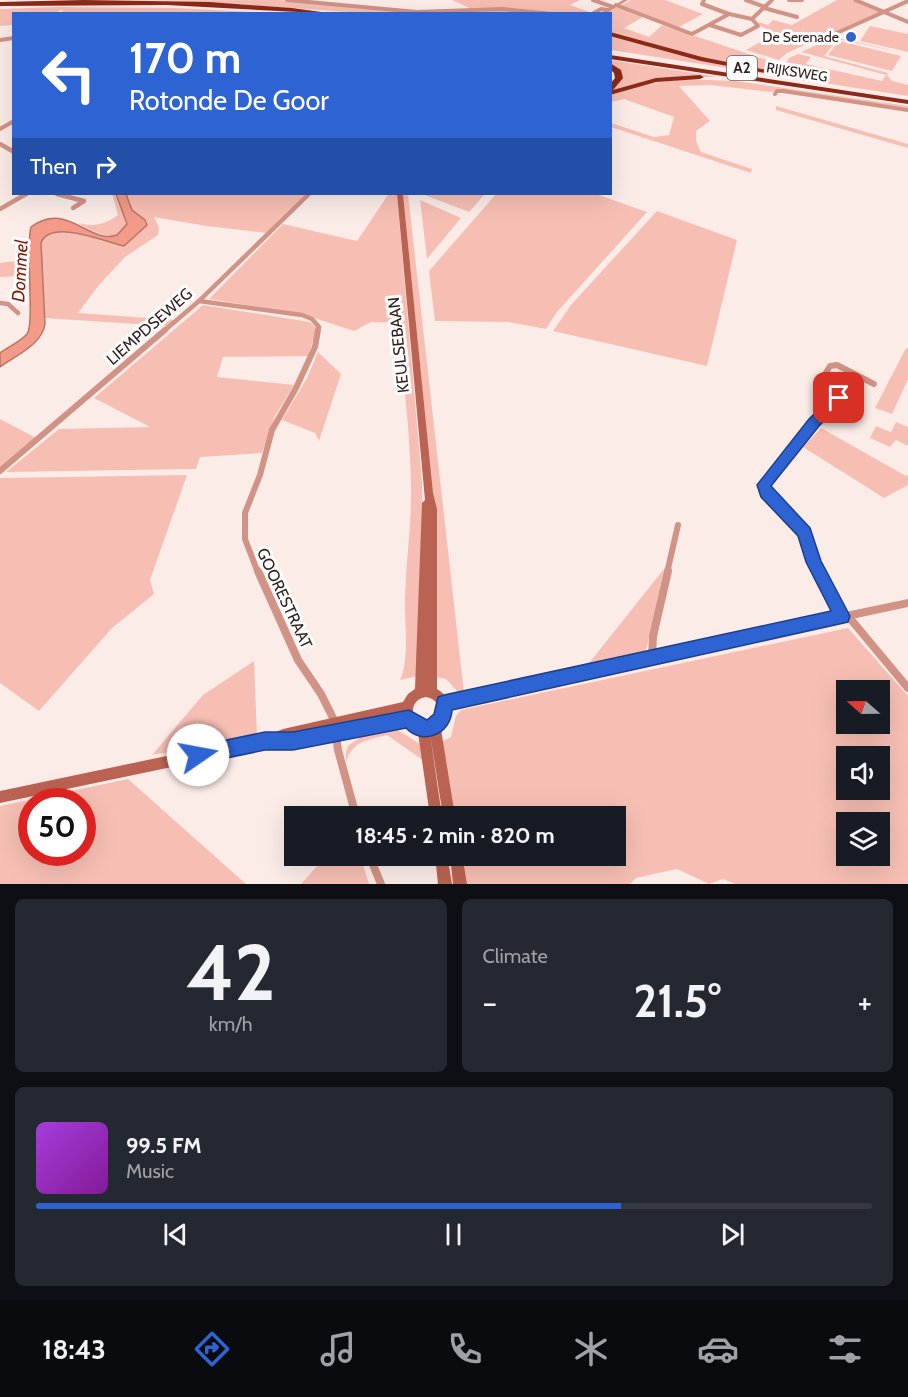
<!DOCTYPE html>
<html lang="en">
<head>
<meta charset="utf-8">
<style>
	:root { --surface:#171b24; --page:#242831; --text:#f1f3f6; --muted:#9ea1a6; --line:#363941; --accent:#2d63d2 }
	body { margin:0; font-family:Cabin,sans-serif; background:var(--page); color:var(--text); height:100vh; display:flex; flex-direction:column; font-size:22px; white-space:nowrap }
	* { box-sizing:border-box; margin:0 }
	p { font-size:20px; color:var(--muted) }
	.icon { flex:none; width:33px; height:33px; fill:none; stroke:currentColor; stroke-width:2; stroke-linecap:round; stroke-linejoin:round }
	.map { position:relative; height:884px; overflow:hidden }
	.panel { display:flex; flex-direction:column; gap:15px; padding:15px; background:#0d0f14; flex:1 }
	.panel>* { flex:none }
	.banner { position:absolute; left:12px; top:12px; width:600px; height:183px; border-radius:0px; box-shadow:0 6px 24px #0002; background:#2d63d2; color:#fff; overflow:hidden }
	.needle { width:39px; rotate:290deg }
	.buttons { position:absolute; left:836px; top:680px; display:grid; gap:12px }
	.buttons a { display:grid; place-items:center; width:54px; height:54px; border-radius:0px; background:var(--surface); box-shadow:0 6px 24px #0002; font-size:30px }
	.speed { position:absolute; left:18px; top:788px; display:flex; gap:12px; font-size:30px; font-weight:700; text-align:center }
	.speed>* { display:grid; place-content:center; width:78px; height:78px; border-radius:50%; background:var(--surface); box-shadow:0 6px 24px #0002; line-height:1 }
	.speed .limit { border:9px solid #d22; background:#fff; color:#111 }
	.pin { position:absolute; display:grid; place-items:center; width:51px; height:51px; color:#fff; margin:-26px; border-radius:12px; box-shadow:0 3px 9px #0006 }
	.me { position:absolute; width:66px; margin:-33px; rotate:78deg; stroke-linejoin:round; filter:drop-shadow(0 0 4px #0008) }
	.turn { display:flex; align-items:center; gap:21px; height:126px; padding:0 18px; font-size:27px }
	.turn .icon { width:78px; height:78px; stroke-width:2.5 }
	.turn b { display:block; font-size:42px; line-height:51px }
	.then { display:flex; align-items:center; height:57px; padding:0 18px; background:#0003; gap:12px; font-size:22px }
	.big { font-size:45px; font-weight:700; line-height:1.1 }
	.panel .card { flex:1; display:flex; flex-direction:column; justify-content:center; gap:9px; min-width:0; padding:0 21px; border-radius:9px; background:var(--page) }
	.panel .dial { align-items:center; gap:0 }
	.dial b { font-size:78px; line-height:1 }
	.song { display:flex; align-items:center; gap:18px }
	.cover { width:72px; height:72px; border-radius:9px; background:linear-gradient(135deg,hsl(280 70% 55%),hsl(290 70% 35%)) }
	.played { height:6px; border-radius:3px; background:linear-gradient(90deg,var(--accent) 70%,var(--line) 70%) }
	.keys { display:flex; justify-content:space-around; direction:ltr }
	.heat { display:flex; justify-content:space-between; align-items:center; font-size:33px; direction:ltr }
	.panel .tiles { flex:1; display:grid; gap:15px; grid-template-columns:1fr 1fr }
	.card:last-child { grid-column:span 2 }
	.trip { position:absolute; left:284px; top:806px; width:342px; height:60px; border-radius:0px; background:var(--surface); box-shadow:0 6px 24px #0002; font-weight:700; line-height:60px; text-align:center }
	.dock { display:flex; height:96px; justify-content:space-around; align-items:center; background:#090b0e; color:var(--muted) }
	.dock .icon { width:42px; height:42px }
	.dock .on { color:var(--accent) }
	.dock b { font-size:27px; color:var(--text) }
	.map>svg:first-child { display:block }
	.green { fill:#f7bfb4; fill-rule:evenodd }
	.water { fill:#f39a88; stroke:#b87568; stroke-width:1.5 }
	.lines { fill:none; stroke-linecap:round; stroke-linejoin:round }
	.minor-far3 { stroke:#d09386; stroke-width:4 }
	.minor-far2 { stroke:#d09386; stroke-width:4.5 }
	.minor-far1 { stroke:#d09386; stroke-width:6 }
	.minor { stroke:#d09386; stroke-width:8 }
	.tertiary { fill:#d09386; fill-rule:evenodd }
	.secondary { fill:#bb6353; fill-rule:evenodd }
	.motorway { fill:#8c2919; fill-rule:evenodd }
	.route { fill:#2d63d2; stroke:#1d4088; stroke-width:1.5 }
	.poi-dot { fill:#2d63d2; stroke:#fdfdfd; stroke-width:2 }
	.labels { text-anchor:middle; stroke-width:6; stroke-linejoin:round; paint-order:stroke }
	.far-poi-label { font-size:14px; fill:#2d1f1c; stroke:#fdfdfd; text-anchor:end }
	.far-street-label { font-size:14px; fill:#2d1f1c; stroke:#fdfdfd }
	.shield { fill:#fdfdfd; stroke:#6b6260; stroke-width:1.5 }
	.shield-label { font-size:15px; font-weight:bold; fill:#2d1f1c }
	.street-label { font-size:16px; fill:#2d1f1c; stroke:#fdfdfd }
	.water-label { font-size:18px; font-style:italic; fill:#811907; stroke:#fdfdfd }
</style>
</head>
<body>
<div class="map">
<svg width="908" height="884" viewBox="0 0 908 884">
	<rect width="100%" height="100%" fill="#fbece8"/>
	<!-- green -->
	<g class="green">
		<polygon points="279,0 420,12 488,10 551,13 375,14 221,3 69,1"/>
		<polygon points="452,0 580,0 570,5 592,13 562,13 512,8 472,9"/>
		<polygon points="631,0 665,0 703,14 677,28 618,7 643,17 624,28 649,37 662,25 779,64 786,63 789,58 798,54 811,57 806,64 882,81 886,75 801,52 835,37 908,54 838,39 824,56 888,73 887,75 892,81 908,85 908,96 611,50 611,35 707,59 611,33 610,14 604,14"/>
		<polygon points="837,0 851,0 879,12 787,53 779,60 746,50 776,33 760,26 758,22 768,25 773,20 792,25"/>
		<polygon points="57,7 175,8 273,13 60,14 63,10 60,10 57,13 14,14 13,25 0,26 0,9"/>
		<polygon points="870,26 908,34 908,52 860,41"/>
		<polygon points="839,41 901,56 892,71 828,55"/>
		<polygon points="610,60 719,77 671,77 611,92 622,78 611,64"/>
		<polygon points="683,79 736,81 908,106 908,108 781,90 771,92 711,85 679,86 710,121 696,131 696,141 701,152 752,169 751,173 611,127 611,123 654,137 669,135 674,117 624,99 611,102 611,95 646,84"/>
		<polygon points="776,106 908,144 908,148 776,110"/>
		<path d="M112 194H116L127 222C121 248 92 231 78 223 94 227 104 225 118 215Z"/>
		<path d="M126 194H306L266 233 206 226 154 217 159 227 158 235 125 257 99 285 78 313 175 320 168 326 44 318 41 240C60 220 103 240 125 245L147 225 145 220 132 210Z"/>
		<path d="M383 194H397L422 482 423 560 418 676 400 680C410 660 404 621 405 598 406 559 412 522 411 483 410 429 403 376 397 323L371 322 354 331 305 315 209 299 283 224 357 241 388 195Z"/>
		<polygon points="403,194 408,194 464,693 460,694 446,679 436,677 428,445"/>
		<polygon points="422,194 485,194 469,212"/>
		<polygon points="496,194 596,194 647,212 557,312 546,329 508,322 435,321 429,271"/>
		<polygon points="420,200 461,218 427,259"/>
		<polygon points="657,211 737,240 707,366 553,331 571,305"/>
		<polygon points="23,260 23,276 0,277 0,263"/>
		<polygon points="203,305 310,322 317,328 308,356 223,357 217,377 294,385 275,416 262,453 200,457 196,469 189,469 6,472 59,429 150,427 94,398"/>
		<polygon points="906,348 908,349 908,379 892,414 875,408"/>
		<polygon points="318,352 341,374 319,441 315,433 282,420 307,378"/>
		<polygon points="0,419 36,438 0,469"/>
		<polygon points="896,422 908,427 908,446 896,440 890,447 870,438 876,426 891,432"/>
		<polygon points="821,428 906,476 908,474 908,485 884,498 803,447"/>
		<polygon points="187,475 150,580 154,594 112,628 39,711 0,683 0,478"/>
		<polygon points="664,569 645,655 586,667"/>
		<path d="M848 628 908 696V884H735L723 879 709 884 677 869 636 878 630 884H464L461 855H615V816H453L441 742 451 737 456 716 461 710ZM846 690H879V723H846ZM846 756H879V789H846ZM846 822H879V855H846Z"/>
		<polygon points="254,661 257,736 152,755 203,695"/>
		<path d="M396 729 420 744 427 763 387 735C368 740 352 741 346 762V752L348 746 362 736Z"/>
		<path d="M128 779 246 884H0V806ZM32 801H82V852H32Z"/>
		<polygon points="327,855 360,855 369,884 301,884"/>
	</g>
	<!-- water -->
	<path class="water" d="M116 194H126L132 210 145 220 147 225 124 246C106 242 50 218 41 243L45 324C42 345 16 355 0 367V353C8 347 20 342 27 334 35 324 25 248 31 227 67 200 89 245 117 235L127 224Z"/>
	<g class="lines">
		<!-- minor-far3 -->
		<g class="minor-far3">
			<polyline points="287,0 417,12 503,9 553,14"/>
			<polyline points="593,0 613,7"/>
			<polyline points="704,0 702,4 729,14"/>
			<polyline points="746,0 765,7"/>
			<polyline points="789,0 802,0"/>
			<polyline points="855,0 908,22"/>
			<polyline points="616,5 692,34 729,14 752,19 772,0"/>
			<polyline points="764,8 797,17"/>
			<polyline points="592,14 601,9 608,10"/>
			<polyline points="710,25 741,35 758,26 752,19"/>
			<polyline points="830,36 908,1"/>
			<polyline points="0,40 14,38"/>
			<polyline points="775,94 777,91 783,91 908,110"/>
			<polyline points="0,129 14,121"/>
		</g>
		<!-- minor-far2 -->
		<g class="minor-far2">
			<polyline points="0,144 14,152"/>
			<polyline points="57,194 84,201 73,208"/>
			<polyline points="0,209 26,194"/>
			<polyline points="199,301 302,315 312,319 319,327 318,331"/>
			<polyline points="0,303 8,304 18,313"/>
			<polyline points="164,331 199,301 309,194"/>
		</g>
		<!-- minor-far1 -->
		<g class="minor-far1">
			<polyline points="0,471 165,330"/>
			<polyline points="258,573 245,539 245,513 260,475 272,430 296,388 315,347 318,330"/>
			<polyline points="667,573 678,525"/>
			<polyline points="819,573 805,533 766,493 764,485 845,389 841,384 824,376 830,366 837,365 874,384"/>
		</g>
		<!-- minor -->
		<g class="minor">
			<polyline points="258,571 298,660 321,694 334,720 338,750 356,816"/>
			<polyline points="819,571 842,617"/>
			<polyline points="848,616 908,688"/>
			<polyline points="652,657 653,636 668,571"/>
			<polyline points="369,855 381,884"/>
		</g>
		<!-- tertiary -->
		<g class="tertiary">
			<polygon points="623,0 628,0 605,14 599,14"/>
			<polygon points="908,599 908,607 543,685 444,708 441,706 439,703 441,700 444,698 543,675"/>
		</g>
		<!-- secondary -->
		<g class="secondary">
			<path d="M397 194H403L433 493 437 509V689C453 698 454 716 441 729L455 816H443L430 734 442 816H430L418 733 407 725 293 747 272 746 0 803V791L271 734 283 729 403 702 408 694 415 689 422 503 425 500ZM426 697C442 699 444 720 428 723 411 726 406 700 426 697Z"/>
			<polygon points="435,855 447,855 452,884 438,884"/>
			<polygon points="450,855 462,855 467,884 453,884"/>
		</g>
		<!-- motorway -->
		<g class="motorway">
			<polygon points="83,0 209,2 292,8 336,14 167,5 0,6 0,2"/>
			<polygon points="610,32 702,57 817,80 813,82 701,61 610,36"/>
			<polygon points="610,55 908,100 908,104 610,59"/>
			<polygon points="610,63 621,70 623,78 613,90 656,78 700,75 704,77 700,79 656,82 610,95 610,84 615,78 614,73 610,69"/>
		</g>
	</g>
	<!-- route -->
	<path class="route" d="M839 393 846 398 844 401 819 426 771 486 810 528 821 561 850 616 848 622 452 710C451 734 423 746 406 728L293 750H265L198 764 191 762 189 755 191 749 198 746 265 732H293L409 710 427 720 434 714 438 697 444 695 831 611 806 562 798 536 761 497 757 485 809 419 835 394Z"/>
	<!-- markers -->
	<circle class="poi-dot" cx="851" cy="37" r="6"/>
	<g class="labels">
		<!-- far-poi labels -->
		<g class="far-poi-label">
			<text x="839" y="42">De Serenade</text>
		</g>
		<!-- far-street labels -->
		<g class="far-street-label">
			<text transform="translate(797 72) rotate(9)" y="5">RIJKSWEG</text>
		</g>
		<!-- shield labels -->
		<rect class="shield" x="727" y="56" width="30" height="24" rx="4.5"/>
		<g class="shield-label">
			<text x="742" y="73">A2</text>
		</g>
		<!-- street labels -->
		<g class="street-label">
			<text transform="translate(149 326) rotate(-41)" y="6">LIEMPDSEWEG</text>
			<text transform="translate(398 345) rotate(-96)" y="6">KEULSEBAAN</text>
			<text transform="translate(285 598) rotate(65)" y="6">GOORESTRAAT</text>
		</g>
		<!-- water labels -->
		<g class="water-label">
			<text transform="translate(20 271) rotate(-87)" y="6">Dommel</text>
		</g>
	</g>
</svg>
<div class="buttons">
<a><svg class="needle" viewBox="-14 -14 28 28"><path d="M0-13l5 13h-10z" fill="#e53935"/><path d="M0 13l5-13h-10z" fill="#9ea1a6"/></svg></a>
<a><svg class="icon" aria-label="sound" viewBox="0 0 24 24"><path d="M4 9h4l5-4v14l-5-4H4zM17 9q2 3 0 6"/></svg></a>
<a><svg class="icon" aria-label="layers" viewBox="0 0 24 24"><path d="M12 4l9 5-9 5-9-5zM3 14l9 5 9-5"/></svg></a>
</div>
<div class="speed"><div class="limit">50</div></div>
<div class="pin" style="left:839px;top:398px;background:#d93025"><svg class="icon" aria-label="arrive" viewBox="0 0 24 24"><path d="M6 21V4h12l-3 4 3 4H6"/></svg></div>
<svg class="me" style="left:198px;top:755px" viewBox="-20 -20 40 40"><circle r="19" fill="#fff"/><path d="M0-13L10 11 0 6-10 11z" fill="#2d63d2"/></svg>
<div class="trip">18:45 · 2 min · 820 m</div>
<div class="banner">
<div class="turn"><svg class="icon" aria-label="left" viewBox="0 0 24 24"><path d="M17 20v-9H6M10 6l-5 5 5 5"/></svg><div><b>170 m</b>Rotonde De Goor</div></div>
<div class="then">Then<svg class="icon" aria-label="right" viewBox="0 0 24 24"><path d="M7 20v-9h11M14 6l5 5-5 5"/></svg></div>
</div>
</div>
<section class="panel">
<div class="tiles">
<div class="card dial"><b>42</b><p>km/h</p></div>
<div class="card"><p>Climate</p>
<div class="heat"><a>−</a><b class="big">21.5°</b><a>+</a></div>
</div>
<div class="card">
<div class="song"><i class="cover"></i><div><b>99.5 FM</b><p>Music</p></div></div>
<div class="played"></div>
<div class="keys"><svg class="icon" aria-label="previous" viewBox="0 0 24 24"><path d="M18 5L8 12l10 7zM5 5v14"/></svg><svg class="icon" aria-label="pause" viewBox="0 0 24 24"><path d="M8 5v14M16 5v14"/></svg><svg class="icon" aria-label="next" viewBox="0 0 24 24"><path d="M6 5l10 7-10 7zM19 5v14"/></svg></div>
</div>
</div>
</section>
<nav class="dock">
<b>18:43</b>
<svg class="icon on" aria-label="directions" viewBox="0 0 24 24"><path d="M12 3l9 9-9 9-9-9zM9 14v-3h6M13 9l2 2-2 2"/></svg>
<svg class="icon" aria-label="music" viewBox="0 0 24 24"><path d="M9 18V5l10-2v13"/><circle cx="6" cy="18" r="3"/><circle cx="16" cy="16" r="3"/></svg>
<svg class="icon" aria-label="phone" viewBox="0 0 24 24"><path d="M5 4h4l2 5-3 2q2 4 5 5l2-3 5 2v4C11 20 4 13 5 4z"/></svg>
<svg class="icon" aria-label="climate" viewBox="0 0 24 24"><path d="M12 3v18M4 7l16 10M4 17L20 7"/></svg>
<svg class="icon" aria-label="car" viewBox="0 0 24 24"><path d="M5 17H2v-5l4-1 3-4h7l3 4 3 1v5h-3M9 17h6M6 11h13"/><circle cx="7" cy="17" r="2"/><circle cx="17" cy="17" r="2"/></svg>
<svg class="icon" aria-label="filters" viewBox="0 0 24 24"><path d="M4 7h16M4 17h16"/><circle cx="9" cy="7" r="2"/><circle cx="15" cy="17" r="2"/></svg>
</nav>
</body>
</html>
